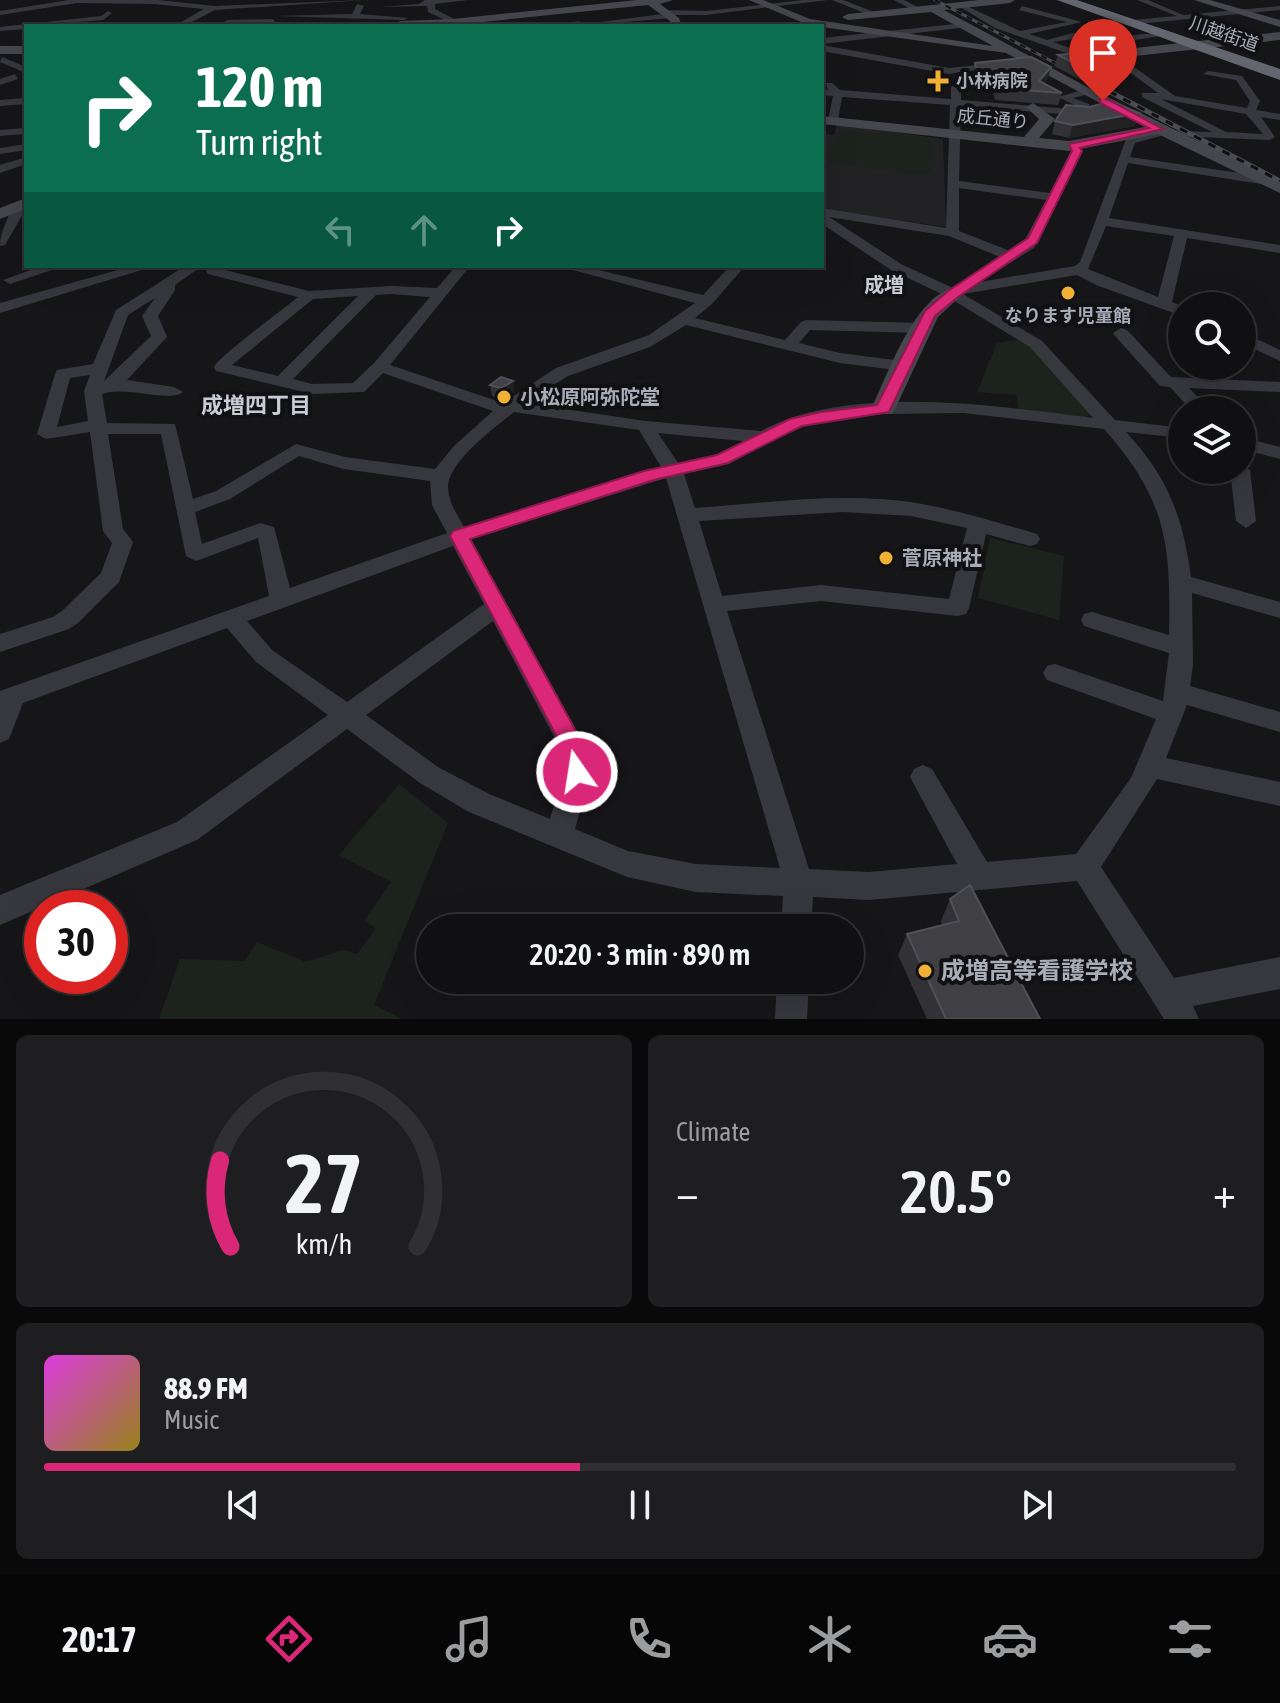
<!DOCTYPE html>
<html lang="en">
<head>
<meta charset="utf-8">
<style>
	:root { --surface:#101012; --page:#1e1e20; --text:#f1f3f6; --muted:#9c9d9f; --line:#303032; --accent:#db2777 }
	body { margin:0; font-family:"Asap Condensed","Noto Sans JP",sans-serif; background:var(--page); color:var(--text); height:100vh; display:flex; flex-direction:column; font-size:30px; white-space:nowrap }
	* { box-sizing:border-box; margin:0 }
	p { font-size:26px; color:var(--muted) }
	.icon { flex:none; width:44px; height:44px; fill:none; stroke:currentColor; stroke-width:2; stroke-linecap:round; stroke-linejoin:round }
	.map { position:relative; height:1019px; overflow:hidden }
	.details { display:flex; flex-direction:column; gap:16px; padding:16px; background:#09090a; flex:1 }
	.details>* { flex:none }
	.guide { position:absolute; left:24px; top:24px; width:800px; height:244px; border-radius:0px; box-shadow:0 8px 32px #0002,0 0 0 2px var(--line); background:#0b6e4f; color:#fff; overflow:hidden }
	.controls { position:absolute; left:1168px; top:292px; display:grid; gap:16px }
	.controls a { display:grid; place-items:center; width:88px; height:88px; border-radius:50%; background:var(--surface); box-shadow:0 8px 32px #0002,0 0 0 2px var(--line); font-size:40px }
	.speed { position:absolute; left:24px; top:890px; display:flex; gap:16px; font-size:40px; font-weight:700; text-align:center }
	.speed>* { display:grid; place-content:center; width:104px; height:104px; border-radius:50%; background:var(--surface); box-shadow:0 8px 32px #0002,0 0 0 2px var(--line); line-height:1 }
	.speed .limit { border:12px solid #d22; background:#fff; color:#111 }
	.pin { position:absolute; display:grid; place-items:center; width:68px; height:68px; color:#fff; margin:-82px -34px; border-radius:50% 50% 50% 0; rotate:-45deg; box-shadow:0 0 8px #0007 }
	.pin .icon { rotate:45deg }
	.me { position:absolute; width:88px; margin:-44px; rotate:347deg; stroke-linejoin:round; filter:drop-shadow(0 0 6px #0008) }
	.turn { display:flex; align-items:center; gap:28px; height:168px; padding:0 40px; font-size:36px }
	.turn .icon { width:104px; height:104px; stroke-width:2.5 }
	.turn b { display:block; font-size:56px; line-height:68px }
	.lanes { display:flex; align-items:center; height:76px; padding:0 40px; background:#0003; justify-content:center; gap:40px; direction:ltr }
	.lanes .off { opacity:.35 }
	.big { font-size:60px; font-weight:600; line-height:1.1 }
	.details .widget { flex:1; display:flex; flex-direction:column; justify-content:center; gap:12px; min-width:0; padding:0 28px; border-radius:12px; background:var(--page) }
	.details .dial { align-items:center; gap:0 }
	.dial svg { height:208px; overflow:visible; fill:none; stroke:var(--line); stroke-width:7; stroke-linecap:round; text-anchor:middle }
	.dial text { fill:var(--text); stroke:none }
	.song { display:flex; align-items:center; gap:24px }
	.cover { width:96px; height:96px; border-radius:12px; background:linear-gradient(135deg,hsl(300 70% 55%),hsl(50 70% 35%)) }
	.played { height:8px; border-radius:4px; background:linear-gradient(90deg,var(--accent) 45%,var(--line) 45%) }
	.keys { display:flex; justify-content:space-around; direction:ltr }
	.heat { display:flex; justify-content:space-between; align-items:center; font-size:44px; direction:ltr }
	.details .tiles { flex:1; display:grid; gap:16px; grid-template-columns:1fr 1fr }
	.widget:last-child { grid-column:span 2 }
	.trip { position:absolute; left:416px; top:914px; width:448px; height:80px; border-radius:40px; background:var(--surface); box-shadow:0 8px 32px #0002,0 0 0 2px var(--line); font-weight:600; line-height:80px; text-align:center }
	.dock { display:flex; height:128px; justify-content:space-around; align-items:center; background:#060607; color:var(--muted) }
	.dock .icon { width:56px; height:56px }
	.dock .current { color:var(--accent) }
	.dock b { font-size:36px; color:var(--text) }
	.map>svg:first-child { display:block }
	.built { fill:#222225 }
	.green { fill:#1c231d }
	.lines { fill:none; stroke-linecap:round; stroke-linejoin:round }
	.street { fill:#37383d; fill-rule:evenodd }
	.secondary { fill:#45474d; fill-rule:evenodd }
	.highway { fill:#63666e; fill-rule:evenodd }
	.rail-far1-casing { stroke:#4a4c52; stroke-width:3 }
	.rail-casing { stroke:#4a4c52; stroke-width:5 }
	.rail-far1 { stroke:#111113; stroke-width:2; stroke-dasharray:6; stroke-linecap:butt }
	.rail { stroke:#111113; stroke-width:3; stroke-dasharray:8; stroke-linecap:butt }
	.wall { fill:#323236 }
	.shaded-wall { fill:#212124 }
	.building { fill:#3f3f44; stroke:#4f5156; stroke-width:2 }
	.route { fill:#db2777; stroke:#8e194d; stroke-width:2 }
	.poi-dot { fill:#f2b134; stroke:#111113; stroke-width:3 }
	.labels { text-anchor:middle; stroke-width:8; stroke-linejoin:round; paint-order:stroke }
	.far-street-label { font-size:18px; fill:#a8adb8; stroke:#111113 }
	.far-poi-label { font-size:18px; font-weight:bold; fill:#a8adb8; stroke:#111113; text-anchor:start }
	.far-quarter-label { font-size:20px; font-weight:bold; fill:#c9ccd4; stroke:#111113 }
	.poi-label { font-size:20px; font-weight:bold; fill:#a8adb8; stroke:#111113; text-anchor:start }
	.neighbourhood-label { font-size:22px; font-weight:bold; fill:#c9ccd4; stroke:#111113 }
	.near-poi-label { font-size:24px; font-weight:bold; fill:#a8adb8; stroke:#111113; text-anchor:start }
</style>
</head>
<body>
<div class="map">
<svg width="1280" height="1019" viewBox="0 0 1280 1019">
	<rect width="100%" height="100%" fill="#161618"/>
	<!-- built -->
	<polygon class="built" points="837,124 943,139 946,227 822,209 822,134 834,135"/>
	<!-- green -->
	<g class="green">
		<polygon points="843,129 884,135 886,131 936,140 930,172 920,175 823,162"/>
		<polygon points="1021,339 1043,358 1093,413 1084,418 1019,410 1016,395 977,392 997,343"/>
		<polygon points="990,538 1064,556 1059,620 978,598"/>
		<polygon points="399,784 448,823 374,1005 402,1019 159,1019 180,959 245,961 257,942 306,962 343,950 357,954 376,928 364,921 391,882 339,855"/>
	</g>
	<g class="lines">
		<!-- street -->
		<g class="street">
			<polygon points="69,0 157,0 215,6 365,0 215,10 184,26 174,26 204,9 154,4 77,3 0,15 0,11"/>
			<polygon points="425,0 468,0 435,4 435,9 456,20 453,24 428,12 427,6 380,7 419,4"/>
			<polygon points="803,0 828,0 706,15 673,15 670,18 604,24 600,22 663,14 660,12 664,10 706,11"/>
			<polygon points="832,0 843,0 879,14 872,16"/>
			<polygon points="894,0 904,0 918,7 911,9"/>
			<polygon points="1137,0 1148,0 1183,15 1280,6 1280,10 1137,24 1134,20 1177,16"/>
			<polygon points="960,3 1020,31 1067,22 1019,10 1022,6 1082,22 1029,34 1047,40 1073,33 1103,42 1106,38 1164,32 1168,35 1107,44 1135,52 1132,57 1073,39 1053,42 1112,63 1109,68 995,28 960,7"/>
			<polygon points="357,4 364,6 360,14 408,18 404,20 275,16 352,14"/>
			<polygon points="108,11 112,13 103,20 26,26 26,29 0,31 0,27 101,16"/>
			<polygon points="273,19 276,23 217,26 227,20"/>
			<polygon points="579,21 582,25 549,26"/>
			<polygon points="965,23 968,27 822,44 822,38"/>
			<polygon points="822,45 949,68 998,63 1003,66 949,74 822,51"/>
			<polygon points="2,57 26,67 26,73 0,62"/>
			<path d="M1128 67H1134L1175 96 1247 108 1250 101 1236 80 1203 74 1208 71 1242 76 1260 101 1256 110 1280 114V120L1261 117 1275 137 1270 140 1173 136 1172 134 1177 131 1212 132 1142 97V93H1158L1128 71ZM1161 99 1246 114 1263 134 1226 132Z"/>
			<polygon points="15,74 18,79 0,85 0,79"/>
			<path d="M826 83H832L840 90 951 99V87L956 84 961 87V100L1092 111V115L1088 116 961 106 959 181 1050 193 1071 151 1069 144H1077L1083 151 1034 248 980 282 1075 266 1080 262 1126 139 1164 131V135L1135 143 1130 157 1267 177 1273 181 1267 185 1128 163 1109 218 1280 245V253L1187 238 1172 302 1182 306V316L1096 285 1077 275 963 294 1042 341 1115 420 1182 428V438L1126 432C1168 477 1183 517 1191 577L1280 602V618L1192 593 1193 665 1190 686 1280 712V732L1187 705 1166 758 1280 782V806L1157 779 1101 867 1174 978 1280 957V989L1193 1006 1199 1019H1164L1077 881 869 900 813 897 811 928H781L783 896 696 892 627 877 469 812 420 783 347 729 197 840 0 925V895L177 822 328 715 256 662 227 628 23 703 9 739 0 743V691L269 596 258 538 196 561 186 556 161 434H108L123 529 133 542 119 582 78 623 69 629 0 652V634L53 617 62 611 101 573 112 543 103 531 90 432 46 439 37 434 55 374 57 370 93 364 116 310 185 266H202L175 285V290L158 316 167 337 127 380 174 387 183 392C170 403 125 385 102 394L107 423 175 424 193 499 216 491 296 444 345 457 435 469 454 446 493 411 383 373 364 392 312 394 216 371 214 367C217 358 285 308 298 297L208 274 206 271 209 266H223L221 269 309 291 391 286 437 288 456 266H470L390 365 503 403 556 368 649 335 695 303 558 266H582L703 295 730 266H745L712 304 695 318 785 340 801 322 806 320 923 323 931 328 923 333 810 330 799 343 840 353 910 362 912 366 910 370 904 371 840 363 686 325 650 347 568 376 525 403 645 421 761 431C850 383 996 406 1093 418L1030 347 948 297 891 270 822 224V208L946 228 950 105 842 97 838 120 833 123 828 120 833 96 822 95V89L828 90ZM959 188 1046 200 1023 243 1010 251 959 231ZM829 217 949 236 1000 257 964 280 963 285 953 288 901 264ZM1106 226 1174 236 1158 297 1088 269ZM391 294 430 297 374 363 353 383 312 384 293 379 376 295ZM358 296 278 376 232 365 313 299ZM155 298 142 316 151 336 104 381 128 315ZM90 375 84 391 88 421 57 427 70 378ZM514 412 639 430 661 467 464 527C457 514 448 502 448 486 449 461 495 427 514 412ZM963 413 1104 429C1167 500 1171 544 1169 635L1092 612 1084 614 1081 620 1084 626 1169 653 1163 701 1055 664 1047 666 1043 673 1047 680 1156 719 1131 778 1076 854 987 862 932 769 923 765 914 769 910 777 957 864 869 872 809 869 727 611 821 601 958 616 966 614 969 608 986 534 1030 546 1037 544 1040 539 1037 534C996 522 954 509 911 502 840 492 766 503 695 508L684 474 729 464 786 432 823 421 883 414ZM658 433 743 441 716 455 678 463ZM299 456 344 469 430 481 432 505 447 533 290 588 274 527 260 523 202 544 195 512 230 499ZM666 478 780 868 696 864 628 851 575 829 590 772 588 751 471 539ZM843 512 911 516 967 528 949 599 821 585 722 596 699 521ZM453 546 484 604 347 702 272 650 247 621ZM493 621 562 752 564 772 550 819 489 794 438 767 366 715Z"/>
			<polygon points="1086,89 1089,94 1073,98 1089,104 1089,108 1081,108 1058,97"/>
			<polygon points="26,98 26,104 0,106 0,100"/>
			<polygon points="26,128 26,134 0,136 0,130"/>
			<polygon points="26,144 26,150 0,154 0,148"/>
			<polygon points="26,157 26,164 0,173 0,165"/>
			<path d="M12 204H20L24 212 5 245 0 246C0 229 10 218 12 204Z"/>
			<polygon points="42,266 64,266 10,284 3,280"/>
			<polygon points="132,266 155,266 0,313 0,303"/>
			<polygon points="1121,328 1127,330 1171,377 1280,382 1280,392 1189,388 1210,410 1191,410 1170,387 1160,386 1115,336 1113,333"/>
			<polygon points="1242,332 1280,350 1280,361 1242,343"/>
			<polygon points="1242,437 1280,447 1280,459 1242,449"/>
			<polygon points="1242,465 1250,470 1256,521 1246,528 1236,521 1230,470 1242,470"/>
			<polygon points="777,980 809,980 807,1019 775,1019"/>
		</g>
		<!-- secondary -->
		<g class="secondary">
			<polygon points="637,0 673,0 660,4 679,18 682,26 670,26 670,21 648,5 453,25 394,24 400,21 453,19"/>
			<polygon points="749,0 763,0 810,19 993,46 931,12 848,20 842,17 848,14 979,0 1015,0 1010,3 944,10 1091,89 1280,181 1280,193 1158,134 1069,151 822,124 822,116 1024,137 1039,119 1026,107 1033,103 1055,119 1039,138 1069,141 1145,127 1006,53 808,25"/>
			<polygon points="1194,0 1210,0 1280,20 1280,27"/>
			<polygon points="1280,32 1280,40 1135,56 1129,52 1135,48"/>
			<rect x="0" y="46" width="26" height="8"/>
			<polygon points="26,198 26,209 0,219 0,208"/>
			<path d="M953 288 963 294 938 317 895 409 892 414H874L871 409C888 375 914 297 953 288Z"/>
		</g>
		<!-- highway -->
		<polygon class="highway" points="1057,0 1077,0 1280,69 1280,80"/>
		<defs>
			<polyline id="rail-far1" points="935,0 1099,86"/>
			<polyline id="rail" points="1095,84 1280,181"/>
		</defs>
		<!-- rail-far1 casing -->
		<use href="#rail-far1" class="rail-far1-casing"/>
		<!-- rail casing -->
		<use href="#rail" class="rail-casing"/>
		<!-- rail-far1 -->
		<use href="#rail-far1" class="rail-far1"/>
		<!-- rail -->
		<use href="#rail" class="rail"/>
	</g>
	<!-- wall -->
	<g class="wall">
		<polygon points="1077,53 1100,79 1081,80 1054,66 1058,55"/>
		<polygon points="975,63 1048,78 1044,84 1062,93 1058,105 995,100 993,92 976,90 973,74"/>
		<polygon points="1055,121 1135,126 1069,138 1052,134"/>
		<polygon points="513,381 514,392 503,400 492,396 490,385"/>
		<polygon points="950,899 1040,1019 927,1019 898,955 907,934 942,925 941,921"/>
	</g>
	<!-- shaded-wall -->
	<g class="shaded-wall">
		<polygon points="1051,67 1048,78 1038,91 1039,81"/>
		<polygon points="1104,67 1100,79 1081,80 1085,69"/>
		<polygon points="1139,113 1135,126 1069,138 1073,125"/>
		<polygon points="513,381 514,392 503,400 501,388"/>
	</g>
	<!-- building -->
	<g class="building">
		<polygon points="1077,53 1104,67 1085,69 1058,55"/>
		<polygon points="1031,57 1051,67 1039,81 1062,93 998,88 996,80 978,79 975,63"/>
		<polygon points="1108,102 1139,113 1073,125 1055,121 1066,105 1090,107"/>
		<polygon points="501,377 513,381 501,388 490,385"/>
		<polygon points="970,885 1040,1019 946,1019 907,934 959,921 950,899"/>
	</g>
	<!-- route -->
	<polygon class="route" points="1100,99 1107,99 1163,129 1080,148 1082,151 1037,243 958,297 935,316 889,412 802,426 728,463 654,480 470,539 587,751 589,772 585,780 577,783 568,780 556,735 450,536 453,531 644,471 717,455 790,419 821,412 877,405 925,311 948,291 1028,238 1072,151 1069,144 1149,128 1100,103"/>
	<!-- markers -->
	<g class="poi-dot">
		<path d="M934 69h8v8h8v8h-8v8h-8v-8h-8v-8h8z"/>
		<circle cx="1068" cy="293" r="8"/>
		<circle cx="504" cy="397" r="8"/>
		<circle cx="886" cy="558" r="8"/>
		<circle cx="925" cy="971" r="8"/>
	</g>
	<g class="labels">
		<!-- far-street labels -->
		<g class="far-street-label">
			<text transform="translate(1224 34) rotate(19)" y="6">川越街道</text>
			<text transform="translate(993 119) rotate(6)" y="6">成丘通り</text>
		</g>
		<!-- far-poi labels -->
		<g class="far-poi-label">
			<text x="956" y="87">小林病院</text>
			<text x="1068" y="322" text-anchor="middle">なります児童館</text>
		</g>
		<!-- far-quarter labels -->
		<g class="far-quarter-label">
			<text x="884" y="292">成増</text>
		</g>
		<!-- poi labels -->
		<g class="poi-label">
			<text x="520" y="404">小松原阿弥陀堂</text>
			<text x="902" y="565">菅原神社</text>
		</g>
		<!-- neighbourhood labels -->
		<g class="neighbourhood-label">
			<text x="256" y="413">成増四丁目</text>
		</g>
		<!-- near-poi labels -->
		<g class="near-poi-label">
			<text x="941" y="979">成増高等看護学校</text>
		</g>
	</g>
</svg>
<div class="controls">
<a><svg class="icon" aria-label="search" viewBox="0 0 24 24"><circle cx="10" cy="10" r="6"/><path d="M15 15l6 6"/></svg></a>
<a><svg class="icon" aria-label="layers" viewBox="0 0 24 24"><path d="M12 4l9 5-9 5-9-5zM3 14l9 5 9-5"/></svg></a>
</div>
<div class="speed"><div class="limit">30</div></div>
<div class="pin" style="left:1103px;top:101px;background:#d93025"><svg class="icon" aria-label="arrive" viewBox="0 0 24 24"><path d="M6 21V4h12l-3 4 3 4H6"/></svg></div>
<svg class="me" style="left:577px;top:772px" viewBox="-20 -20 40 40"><circle r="17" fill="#db2777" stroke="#fff" stroke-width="3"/><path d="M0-11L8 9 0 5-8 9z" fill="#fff"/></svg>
<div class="trip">20:20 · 3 min · 890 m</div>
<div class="guide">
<div class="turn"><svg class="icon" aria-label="right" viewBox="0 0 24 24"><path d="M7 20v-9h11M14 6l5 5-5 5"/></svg><div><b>120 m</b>Turn right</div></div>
<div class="lanes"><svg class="icon off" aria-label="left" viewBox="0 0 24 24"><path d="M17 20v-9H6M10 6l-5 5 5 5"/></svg><svg class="icon off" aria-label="ahead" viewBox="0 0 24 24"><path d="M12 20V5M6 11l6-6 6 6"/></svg><svg class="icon" aria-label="right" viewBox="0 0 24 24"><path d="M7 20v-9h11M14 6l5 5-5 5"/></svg></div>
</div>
</div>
<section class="details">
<div class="tiles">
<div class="widget dial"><svg viewBox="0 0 100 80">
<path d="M14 69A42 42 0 1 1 86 69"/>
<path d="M14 69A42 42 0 0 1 10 36" stroke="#db2777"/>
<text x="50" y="56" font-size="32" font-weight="700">27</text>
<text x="50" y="72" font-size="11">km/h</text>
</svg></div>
<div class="widget"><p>Climate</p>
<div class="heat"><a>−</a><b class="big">20.5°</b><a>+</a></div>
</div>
<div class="widget">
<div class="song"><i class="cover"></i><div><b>88.9 FM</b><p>Music</p></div></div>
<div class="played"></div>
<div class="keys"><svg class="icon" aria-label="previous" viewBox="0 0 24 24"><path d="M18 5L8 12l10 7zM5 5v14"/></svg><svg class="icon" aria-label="pause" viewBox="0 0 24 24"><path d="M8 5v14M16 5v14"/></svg><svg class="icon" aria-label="next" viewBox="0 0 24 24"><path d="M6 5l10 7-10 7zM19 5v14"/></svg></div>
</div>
</div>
</section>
<nav class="dock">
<b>20:17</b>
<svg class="icon current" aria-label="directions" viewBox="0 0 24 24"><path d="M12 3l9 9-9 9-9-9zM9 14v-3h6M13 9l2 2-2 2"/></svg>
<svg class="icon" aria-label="music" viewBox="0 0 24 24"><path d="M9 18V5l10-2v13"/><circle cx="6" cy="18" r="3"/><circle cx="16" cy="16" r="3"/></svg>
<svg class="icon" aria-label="phone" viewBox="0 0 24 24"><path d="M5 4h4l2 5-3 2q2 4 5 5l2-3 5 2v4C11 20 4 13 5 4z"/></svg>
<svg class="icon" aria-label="climate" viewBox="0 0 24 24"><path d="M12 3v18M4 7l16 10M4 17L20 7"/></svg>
<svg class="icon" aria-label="car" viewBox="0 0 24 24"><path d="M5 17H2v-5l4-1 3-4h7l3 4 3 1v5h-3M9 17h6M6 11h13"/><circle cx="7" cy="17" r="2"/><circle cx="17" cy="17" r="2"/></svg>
<svg class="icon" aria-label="filters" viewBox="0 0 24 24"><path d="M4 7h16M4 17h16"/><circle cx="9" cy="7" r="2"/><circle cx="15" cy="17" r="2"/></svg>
</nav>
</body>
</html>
